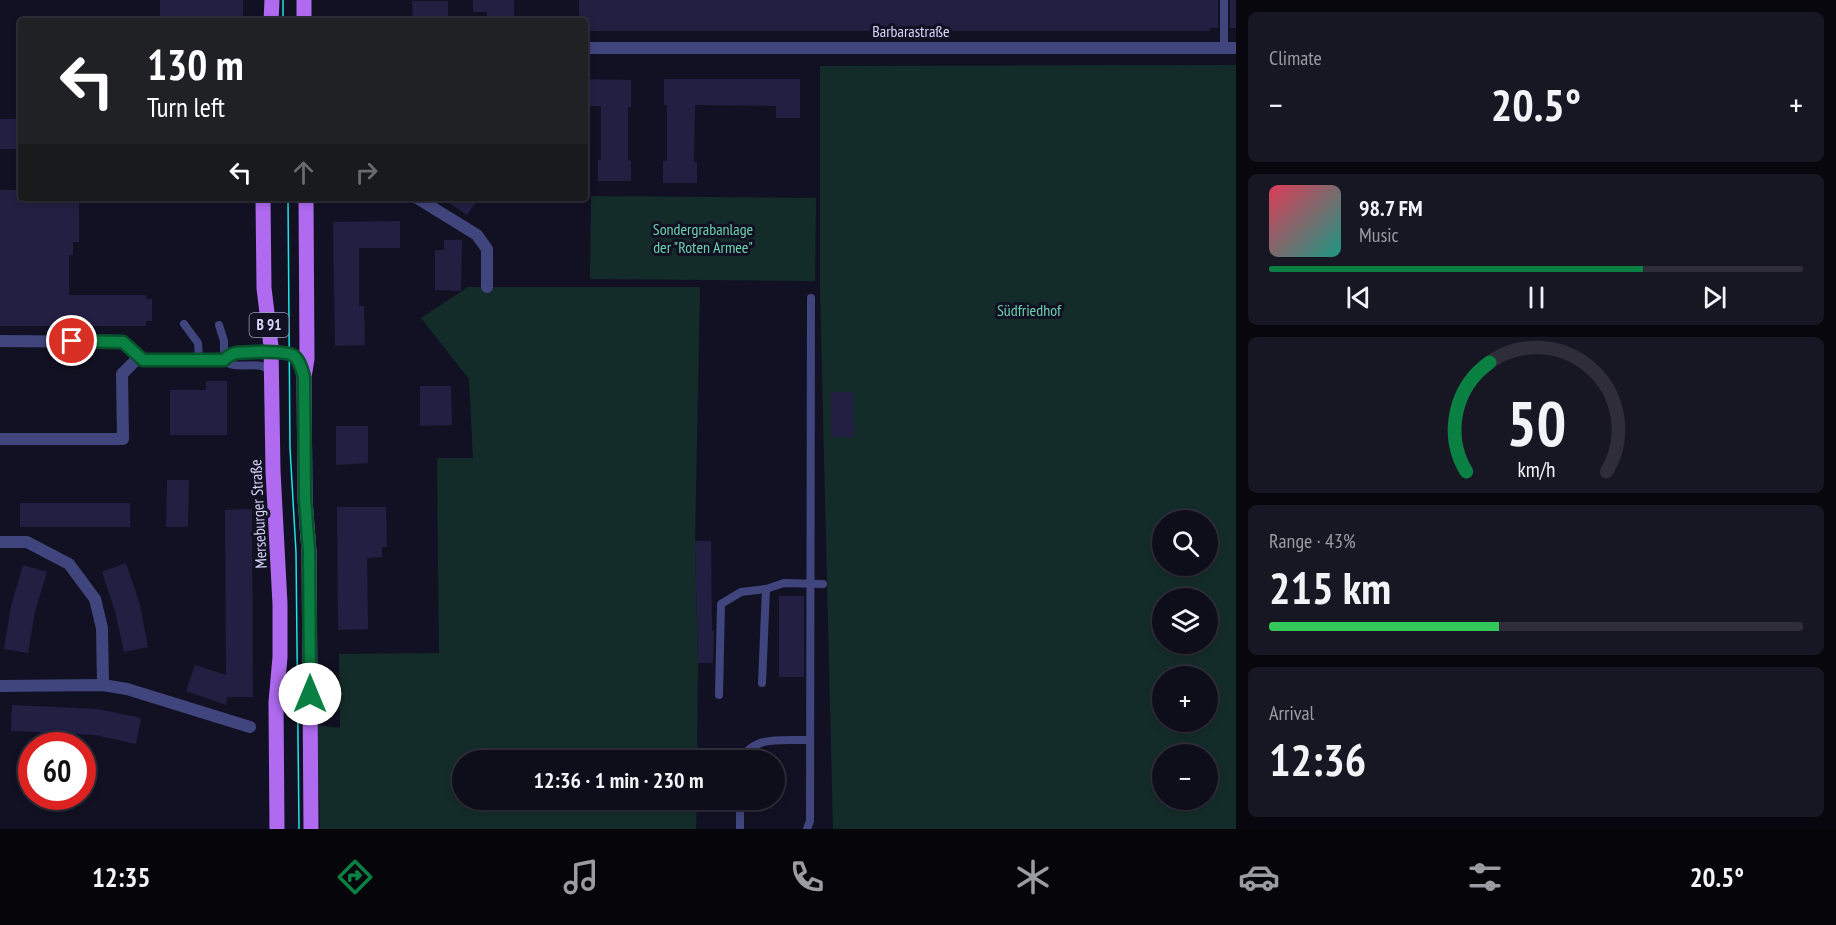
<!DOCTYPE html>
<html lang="en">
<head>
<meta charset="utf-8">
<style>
	:root { --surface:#0e0d1a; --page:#171623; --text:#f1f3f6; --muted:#9b9ca2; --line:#2e2d39; --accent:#0b8043 }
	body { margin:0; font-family:"PT Sans Narrow",sans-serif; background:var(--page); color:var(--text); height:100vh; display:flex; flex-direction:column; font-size:22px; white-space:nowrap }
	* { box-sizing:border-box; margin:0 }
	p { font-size:20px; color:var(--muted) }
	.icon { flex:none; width:33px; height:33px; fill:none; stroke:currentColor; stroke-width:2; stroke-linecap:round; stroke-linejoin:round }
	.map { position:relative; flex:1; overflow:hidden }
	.drawer { display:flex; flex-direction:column; gap:12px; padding:12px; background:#08070e; width:600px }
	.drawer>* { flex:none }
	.banner { position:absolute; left:18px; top:18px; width:570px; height:183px; border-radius:6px; box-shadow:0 3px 9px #0003,0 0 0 2px var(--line); background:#202124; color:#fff; overflow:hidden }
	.fabs { position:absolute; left:1152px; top:510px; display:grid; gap:12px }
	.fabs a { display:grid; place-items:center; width:66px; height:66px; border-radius:50%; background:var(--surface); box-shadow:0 3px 9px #0003,0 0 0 2px var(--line); font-size:30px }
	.speed { position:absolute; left:18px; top:732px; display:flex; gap:12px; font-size:30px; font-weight:700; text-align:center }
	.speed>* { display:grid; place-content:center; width:78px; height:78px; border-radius:50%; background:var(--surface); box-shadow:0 3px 9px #0003,0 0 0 2px var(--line); line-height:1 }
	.speed .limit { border:9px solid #d22; background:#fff; color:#111 }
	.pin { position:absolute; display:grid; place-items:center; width:51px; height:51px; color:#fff; margin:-26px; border:3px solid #fff; border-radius:50%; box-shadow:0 2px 6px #0007 }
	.me { position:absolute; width:66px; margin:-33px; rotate:0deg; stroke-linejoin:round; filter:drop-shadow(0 0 4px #0008) }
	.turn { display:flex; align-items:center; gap:21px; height:126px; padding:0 30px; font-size:27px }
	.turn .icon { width:78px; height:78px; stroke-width:2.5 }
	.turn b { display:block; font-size:42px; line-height:51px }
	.lanes { display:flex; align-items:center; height:57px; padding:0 30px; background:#0003; justify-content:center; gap:30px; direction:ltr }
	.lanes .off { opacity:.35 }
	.big { font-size:45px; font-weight:800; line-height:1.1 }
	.drawer .tile { flex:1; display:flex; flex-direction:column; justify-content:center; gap:9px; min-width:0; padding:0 21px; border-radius:9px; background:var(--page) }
	.drawer .dial { align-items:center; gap:0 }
	.dial svg { height:156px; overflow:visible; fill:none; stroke:var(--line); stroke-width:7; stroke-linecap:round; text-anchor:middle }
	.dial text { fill:var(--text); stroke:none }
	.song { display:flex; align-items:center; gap:18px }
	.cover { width:72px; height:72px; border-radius:9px; background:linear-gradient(135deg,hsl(350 70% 55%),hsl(170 70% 35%)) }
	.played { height:6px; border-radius:3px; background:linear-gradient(90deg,var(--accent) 70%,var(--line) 70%) }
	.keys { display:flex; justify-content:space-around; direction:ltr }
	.heat { display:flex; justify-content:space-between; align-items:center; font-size:33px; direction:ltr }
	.charge { height:9px; border-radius:4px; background:linear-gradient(90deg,#34c759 43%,var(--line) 0) }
	.trip { position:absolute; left:452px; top:750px; width:333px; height:60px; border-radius:30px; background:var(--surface); box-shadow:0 3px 9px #0003,0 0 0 2px var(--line); font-weight:800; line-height:60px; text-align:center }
	.tab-bar { display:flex; height:96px; justify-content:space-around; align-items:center; background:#06050a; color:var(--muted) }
	.tab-bar .icon { width:42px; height:42px }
	.tab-bar .current { color:var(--accent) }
	.tab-bar b { font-size:27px; color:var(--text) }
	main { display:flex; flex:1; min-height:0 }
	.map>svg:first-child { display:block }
	.green { fill:#142c29; fill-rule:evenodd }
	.building { fill:#221f42 }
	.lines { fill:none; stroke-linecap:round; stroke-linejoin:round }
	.lane { stroke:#41457d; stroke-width:8 }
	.street { stroke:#41457d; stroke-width:12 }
	.primary { stroke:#af6aef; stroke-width:15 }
	.tram { stroke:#18e6e5; stroke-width:1.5 }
	.route-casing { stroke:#07532c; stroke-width:15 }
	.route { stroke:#0b8043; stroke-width:10 }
	.labels { text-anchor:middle; stroke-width:6; stroke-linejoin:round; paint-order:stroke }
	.shield { fill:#121123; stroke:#9c9cba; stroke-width:1.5 }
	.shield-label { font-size:15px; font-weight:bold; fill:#d7d7fb }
	.street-label { font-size:16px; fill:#d7d7fb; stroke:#121123 }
	.park-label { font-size:16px; fill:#6ad3ae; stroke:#121123 }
</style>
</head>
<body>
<main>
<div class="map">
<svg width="1236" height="829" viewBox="0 0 1236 829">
	<rect width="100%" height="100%" fill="#121123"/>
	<!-- green -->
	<g class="green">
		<path d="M1236 65V829H833L820 288V66ZM1162 520H1208V566H1162ZM1162 598H1208V644H1162ZM1162 676H1208V722H1162ZM1162 754H1208V800H1162Z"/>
		<polygon points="591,196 816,198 815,281 590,279"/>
		<polygon points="468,287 700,287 695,541 698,663 697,760 462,760 462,800 697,800 696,829 320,829 317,725 340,728 339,654 439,653 437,458 473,458 469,379 421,318"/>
	</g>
	<!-- building -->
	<g class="building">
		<rect x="160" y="0" width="83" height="21"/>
		<polygon points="473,0 514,0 514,18 487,18 487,12 473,12"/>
		<polygon points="579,0 1218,0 1218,28 1210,28 1210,31 585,31 585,21 579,21"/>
		<rect x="1230" y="0" width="6" height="28"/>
		<polygon points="412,1 448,1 448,21 413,21"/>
		<polygon points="585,79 631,80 631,107 628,107 628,160 631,161 631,181 598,181 598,160 601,160 601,106 585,106"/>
		<polygon points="664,79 800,79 800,118 776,118 776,106 695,105 694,162 697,162 697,183 663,183 663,161 667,161 667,105 664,105"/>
		<rect x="0" y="119" width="21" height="30"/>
		<polygon points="0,190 21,190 21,198 73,198 73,201 79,201 79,242 73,242 73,255 69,255 69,295 146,295 146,299 152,299 152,321 146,321 146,326 0,326"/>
		<polygon points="442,198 479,198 467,215"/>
		<polygon points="400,221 400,248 359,248 359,306 364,306 365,345 335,346 333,222"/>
		<polygon points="444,240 462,240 461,291 435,290 435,250 444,250"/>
		<polygon points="206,381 227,381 227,435 170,435 170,390 206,390"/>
		<polygon points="420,386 451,386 452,425 420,426"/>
		<polygon points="831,392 853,392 854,437 831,437"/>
		<polygon points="336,426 368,426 368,463 336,465"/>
		<polygon points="167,480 189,480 188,527 166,527"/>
		<rect x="20" y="503" width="110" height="24"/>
		<polygon points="337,507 386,507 387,547 382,547 382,557 367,558 368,629 338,630"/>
		<polygon points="252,509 253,697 227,697 226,705 186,691 195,665 226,675 225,510"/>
		<polygon points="695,541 711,541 712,631 714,631 713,663 698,663"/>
		<polygon points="126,563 140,605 148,647 124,652 115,611 102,572"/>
		<polygon points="23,565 47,572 35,612 28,653 4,649 11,606"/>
		<rect x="779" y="596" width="25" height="81"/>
		<polygon points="12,705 98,709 141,718 136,744 95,735 11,731"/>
	</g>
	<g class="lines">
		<!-- lane -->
		<g class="lane">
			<polyline points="1224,0 1224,48"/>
			<polyline points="184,324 198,343 199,360"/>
			<polyline points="219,325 224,341 224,360"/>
			<path d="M186 360H224C236 373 261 357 271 373"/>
			<polyline points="224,360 234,353 289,354 298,361 302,370"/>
			<polyline points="762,683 766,589"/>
			<polyline points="719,695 721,604 741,592 766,589 784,583 823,584"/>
			<path d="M742 760C752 734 788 741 810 740"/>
			<polyline points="740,800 740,829"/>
			<polyline points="807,829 810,821 811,298"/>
		</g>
		<!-- street -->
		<g class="street">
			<polyline points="585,48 1236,48"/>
			<polyline points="417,198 477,235 487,249 487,287"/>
			<polyline points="0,341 123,342 143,360"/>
			<polyline points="0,439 123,439 122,374 136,360 186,360"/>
			<polyline points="0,542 27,542 69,564 95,599 102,628 103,685"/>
			<polyline points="0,686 103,685 127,689 250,727"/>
		</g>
		<!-- primary -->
		<g class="primary">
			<polyline points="304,0 304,21"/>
			<polyline points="271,21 272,0"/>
			<polyline points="263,198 264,288 271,346 273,471 280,604 280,657 276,702 277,829"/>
			<polyline points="306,198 307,359 304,377 305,499 309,551 311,829"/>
		</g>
		<!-- tram -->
		<g class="tram">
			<polyline points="283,21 283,0"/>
			<polyline points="288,198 290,448 296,552 299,829"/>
		</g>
	</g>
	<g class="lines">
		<defs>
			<path id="route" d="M72 341 123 342 143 360H224C228 356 231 354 236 353 247 352 286 350 294 356 300 361 302 370 304 377L305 499 309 551 310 694"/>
		</defs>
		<!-- route casing -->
		<use href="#route" class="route-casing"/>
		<!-- route -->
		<use href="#route" class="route"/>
	</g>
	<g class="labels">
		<!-- shield labels -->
		<rect class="shield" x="249.5" y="313" width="39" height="24" rx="4.5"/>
		<g class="shield-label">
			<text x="269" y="330">B 91</text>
		</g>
		<!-- street labels -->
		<g class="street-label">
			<text x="911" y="37">Barbarastraße</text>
			<text transform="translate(258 514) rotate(-93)" y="6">Merseburger Straße</text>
		</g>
		<!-- park labels -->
		<g class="park-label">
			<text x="703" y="235">Sondergrabanlage<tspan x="703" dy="18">der "Roten Armee"</tspan></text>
			<text x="1029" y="316">Südfriedhof</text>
		</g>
	</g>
</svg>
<div class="fabs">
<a><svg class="icon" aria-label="search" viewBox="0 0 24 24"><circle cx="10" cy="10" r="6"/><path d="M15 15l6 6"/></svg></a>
<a><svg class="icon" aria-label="layers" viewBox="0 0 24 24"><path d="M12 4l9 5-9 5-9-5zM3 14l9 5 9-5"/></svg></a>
<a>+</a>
<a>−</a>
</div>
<div class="speed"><div class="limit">60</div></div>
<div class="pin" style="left:72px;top:341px;background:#d93025"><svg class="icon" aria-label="arrive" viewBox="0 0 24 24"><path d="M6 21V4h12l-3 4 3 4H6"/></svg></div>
<svg class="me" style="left:310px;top:694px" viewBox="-20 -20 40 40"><circle r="19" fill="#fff"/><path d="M0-13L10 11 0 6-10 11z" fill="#0b8043"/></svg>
<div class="trip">12:36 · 1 min · 230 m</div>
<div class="banner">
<div class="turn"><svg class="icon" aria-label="left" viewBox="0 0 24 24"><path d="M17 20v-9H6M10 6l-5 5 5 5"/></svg><div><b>130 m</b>Turn left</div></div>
<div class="lanes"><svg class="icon" aria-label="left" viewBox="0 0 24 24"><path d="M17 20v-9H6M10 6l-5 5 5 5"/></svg><svg class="icon off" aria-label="ahead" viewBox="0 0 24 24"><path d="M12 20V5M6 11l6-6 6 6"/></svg><svg class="icon off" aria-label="right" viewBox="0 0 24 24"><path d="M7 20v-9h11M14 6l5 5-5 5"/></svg></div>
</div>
</div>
<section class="drawer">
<div class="tile"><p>Climate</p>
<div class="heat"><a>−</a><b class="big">20.5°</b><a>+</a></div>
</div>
<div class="tile">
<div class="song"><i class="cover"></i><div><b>98.7 FM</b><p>Music</p></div></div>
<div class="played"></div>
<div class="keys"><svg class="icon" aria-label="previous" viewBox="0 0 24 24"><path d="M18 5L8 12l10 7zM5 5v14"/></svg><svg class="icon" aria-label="pause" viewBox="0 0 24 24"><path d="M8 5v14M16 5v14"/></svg><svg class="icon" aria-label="next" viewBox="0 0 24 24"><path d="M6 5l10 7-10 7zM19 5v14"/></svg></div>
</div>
<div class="tile dial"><svg viewBox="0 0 100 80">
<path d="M14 69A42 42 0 1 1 86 69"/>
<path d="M14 69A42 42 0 0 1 26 13" stroke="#0b8043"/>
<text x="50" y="56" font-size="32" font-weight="700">50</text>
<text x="50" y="72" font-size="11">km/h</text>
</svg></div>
<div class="tile"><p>Range · 43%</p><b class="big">215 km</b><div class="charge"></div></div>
<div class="tile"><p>Arrival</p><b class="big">12:36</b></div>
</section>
</main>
<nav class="tab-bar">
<b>12:35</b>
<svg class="icon current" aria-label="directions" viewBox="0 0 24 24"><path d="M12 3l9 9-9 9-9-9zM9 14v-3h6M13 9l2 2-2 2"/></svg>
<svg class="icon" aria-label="music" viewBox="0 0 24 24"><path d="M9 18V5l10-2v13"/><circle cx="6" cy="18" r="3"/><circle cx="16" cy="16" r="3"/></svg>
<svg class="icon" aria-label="phone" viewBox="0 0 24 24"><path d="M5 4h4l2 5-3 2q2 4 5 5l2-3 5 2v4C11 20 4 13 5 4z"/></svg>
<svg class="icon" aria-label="climate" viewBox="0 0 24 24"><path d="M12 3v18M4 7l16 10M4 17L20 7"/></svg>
<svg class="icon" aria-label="car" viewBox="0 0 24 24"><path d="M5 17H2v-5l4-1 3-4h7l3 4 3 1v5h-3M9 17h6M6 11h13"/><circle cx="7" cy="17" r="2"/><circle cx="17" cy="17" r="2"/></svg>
<svg class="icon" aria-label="filters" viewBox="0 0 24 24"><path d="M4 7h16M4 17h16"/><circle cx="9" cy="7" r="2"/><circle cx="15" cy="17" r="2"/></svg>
<b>20.5°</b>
</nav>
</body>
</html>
